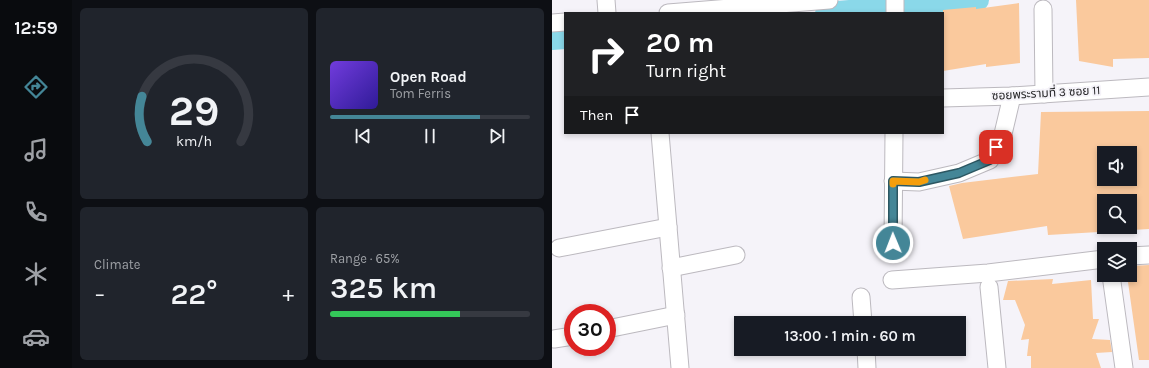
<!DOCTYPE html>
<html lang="en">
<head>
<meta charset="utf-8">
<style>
	:root { --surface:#171b24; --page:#20242c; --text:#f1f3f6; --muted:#9ea1a6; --line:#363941; --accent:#448697 }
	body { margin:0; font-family:Karla,"Noto Sans Thai",sans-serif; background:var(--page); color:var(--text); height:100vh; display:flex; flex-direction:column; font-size:15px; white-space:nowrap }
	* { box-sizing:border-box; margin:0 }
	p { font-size:13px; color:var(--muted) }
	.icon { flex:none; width:22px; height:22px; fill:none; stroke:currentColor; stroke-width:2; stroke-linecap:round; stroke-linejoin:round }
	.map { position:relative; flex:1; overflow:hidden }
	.drawer { display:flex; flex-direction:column; gap:8px; padding:8px; background:#0d0f14; width:480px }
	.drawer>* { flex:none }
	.hud { position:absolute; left:12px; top:12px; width:380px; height:122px; border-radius:0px; box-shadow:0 2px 6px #0003; background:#202124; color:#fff; overflow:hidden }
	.buttons { position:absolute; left:545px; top:146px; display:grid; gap:8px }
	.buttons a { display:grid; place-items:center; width:40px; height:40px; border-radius:0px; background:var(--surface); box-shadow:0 2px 6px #0003; font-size:20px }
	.speed { position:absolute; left:12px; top:304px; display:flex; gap:8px; font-size:20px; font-weight:700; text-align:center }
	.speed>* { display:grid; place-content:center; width:52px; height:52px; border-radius:50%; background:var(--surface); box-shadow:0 2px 6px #0003; line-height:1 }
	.speed .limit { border:6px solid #d22; background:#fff; color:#111 }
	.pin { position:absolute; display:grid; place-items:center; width:34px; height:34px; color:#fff; margin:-17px; border-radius:8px; box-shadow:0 2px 6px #0006 }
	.me { position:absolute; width:44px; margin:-22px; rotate:359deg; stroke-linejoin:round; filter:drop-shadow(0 0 3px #0008) }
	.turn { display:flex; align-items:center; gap:14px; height:84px; padding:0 16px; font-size:18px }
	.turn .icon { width:52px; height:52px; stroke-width:2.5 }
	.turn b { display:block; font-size:28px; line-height:34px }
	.then { display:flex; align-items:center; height:38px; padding:0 16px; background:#0003; gap:8px; font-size:15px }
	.big { font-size:30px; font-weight:600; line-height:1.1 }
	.drawer .tile { flex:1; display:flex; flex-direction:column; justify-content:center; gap:6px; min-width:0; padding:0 14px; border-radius:6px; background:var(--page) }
	.drawer .dial { align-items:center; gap:0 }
	.dial svg { height:104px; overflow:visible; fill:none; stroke:var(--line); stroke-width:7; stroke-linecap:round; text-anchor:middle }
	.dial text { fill:var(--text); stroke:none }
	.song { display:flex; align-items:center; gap:12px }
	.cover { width:48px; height:48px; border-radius:6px; background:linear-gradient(135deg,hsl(260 70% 55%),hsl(250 70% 35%)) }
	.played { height:4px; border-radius:2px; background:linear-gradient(90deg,var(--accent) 75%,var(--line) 75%) }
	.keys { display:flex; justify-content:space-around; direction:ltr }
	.heat { display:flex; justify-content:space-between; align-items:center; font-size:22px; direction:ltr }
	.charge { height:6px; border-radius:3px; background:linear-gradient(90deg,#34c759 65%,var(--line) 0) }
	.drawer .tiles { flex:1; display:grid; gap:8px; grid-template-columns:repeat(2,1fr) }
	.trip { position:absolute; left:182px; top:316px; width:232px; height:40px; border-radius:0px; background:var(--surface); box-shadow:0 2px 6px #0003; font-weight:600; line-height:40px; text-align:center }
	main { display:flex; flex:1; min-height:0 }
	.menu { display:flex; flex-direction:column; width:72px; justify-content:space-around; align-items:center; background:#090b0e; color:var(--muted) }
	.menu .icon { width:28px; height:28px }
	.menu .selected { color:var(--accent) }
	.menu b { font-size:18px; color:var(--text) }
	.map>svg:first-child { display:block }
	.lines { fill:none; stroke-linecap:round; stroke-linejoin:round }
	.canal { stroke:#8ad8e9; stroke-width:22 }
	.building { fill:#fac99d; fill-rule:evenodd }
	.street-casing { stroke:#bcb9bf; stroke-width:19 }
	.street { stroke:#fff; stroke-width:17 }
	.route-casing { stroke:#2c5762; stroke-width:10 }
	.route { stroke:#448697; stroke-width:7 }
	.slow { stroke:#f59e0b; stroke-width:7 }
	.labels { text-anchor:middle; stroke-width:4; stroke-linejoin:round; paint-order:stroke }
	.street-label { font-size:12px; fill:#262628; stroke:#f5f3f9 }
</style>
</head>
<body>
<main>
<nav class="menu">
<b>12:59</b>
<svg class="icon selected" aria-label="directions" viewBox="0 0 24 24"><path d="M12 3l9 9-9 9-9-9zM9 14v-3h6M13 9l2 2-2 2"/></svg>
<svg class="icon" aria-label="music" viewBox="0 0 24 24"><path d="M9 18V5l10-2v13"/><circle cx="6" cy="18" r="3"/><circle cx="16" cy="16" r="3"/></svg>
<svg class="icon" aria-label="phone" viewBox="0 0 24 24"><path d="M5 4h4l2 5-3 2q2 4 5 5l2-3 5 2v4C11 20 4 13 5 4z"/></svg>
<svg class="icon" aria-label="climate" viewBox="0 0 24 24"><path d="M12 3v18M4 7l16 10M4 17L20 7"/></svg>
<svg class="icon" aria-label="car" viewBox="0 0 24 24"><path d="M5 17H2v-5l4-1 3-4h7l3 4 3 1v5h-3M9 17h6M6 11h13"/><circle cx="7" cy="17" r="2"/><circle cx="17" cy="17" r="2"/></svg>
</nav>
<section class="drawer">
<div class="tiles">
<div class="tile dial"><svg viewBox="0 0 100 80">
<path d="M14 69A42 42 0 1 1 86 69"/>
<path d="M14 69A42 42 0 0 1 10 34" stroke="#448697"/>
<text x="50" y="56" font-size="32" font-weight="700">29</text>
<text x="50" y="72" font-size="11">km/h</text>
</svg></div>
<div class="tile">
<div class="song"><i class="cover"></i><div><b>Open Road</b><p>Tom Ferris</p></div></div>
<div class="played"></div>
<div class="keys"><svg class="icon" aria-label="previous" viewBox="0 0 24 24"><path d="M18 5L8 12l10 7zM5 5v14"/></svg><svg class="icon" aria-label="pause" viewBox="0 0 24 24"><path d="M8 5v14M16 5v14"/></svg><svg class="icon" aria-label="next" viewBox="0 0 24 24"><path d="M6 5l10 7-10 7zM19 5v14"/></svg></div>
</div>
<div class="tile"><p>Climate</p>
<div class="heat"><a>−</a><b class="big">22°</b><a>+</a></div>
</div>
<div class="tile"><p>Range · 65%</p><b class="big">325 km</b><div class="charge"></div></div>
</div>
</section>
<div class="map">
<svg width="597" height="368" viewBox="0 0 597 368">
	<rect width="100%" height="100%" fill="#f5f3f9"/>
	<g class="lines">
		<!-- canal -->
		<g class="canal">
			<polyline points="274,13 426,0"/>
			<polyline points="0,39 13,38"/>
		</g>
	</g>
	<!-- building -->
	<g class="building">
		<polygon points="524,0 597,0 597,58 561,59 561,67 527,61"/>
		<polygon points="467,3 468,63 434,67 434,64 391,71 391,10 424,7 424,9"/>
		<path d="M597 111V229L496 235 495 226 411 239 397 186 410 183 486 174 489 112ZM552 153H578V179H552ZM552 201H578V227H552Z"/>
		<polygon points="597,265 597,360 587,360 575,275 578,275 578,266"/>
		<polygon points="501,279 500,284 539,280 541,319 547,319 540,339 558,340 560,352 544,353 549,368 479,368 479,356 475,356 477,339 469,340 473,325 463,300 451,300 456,281"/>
	</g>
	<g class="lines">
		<defs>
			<g id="street">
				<polyline points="54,0 55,13"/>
				<polyline points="491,9 492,94"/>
				<polyline points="116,13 277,0"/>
				<polyline points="343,13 343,0"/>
				<polyline points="0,23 13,22"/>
				<polyline points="391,98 460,96 597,87"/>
				<polyline points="108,133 128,368"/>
				<polyline points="341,181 367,182 407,173 438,160 451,134 460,96"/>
				<polyline points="341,243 342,133"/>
				<polyline points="7,248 116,227"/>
				<polyline points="578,256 597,255"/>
				<polyline points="119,268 184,255"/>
				<polyline points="559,275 572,368"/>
				<polyline points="340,280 436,273 552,259"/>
				<polyline points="437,287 445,368"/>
				<polyline points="309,297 311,323"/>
				<polyline points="55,329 124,315"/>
				<polyline points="2,339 21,336"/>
				<polyline points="314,349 315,368"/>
			</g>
		</defs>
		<!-- street casing -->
		<use href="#street" class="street-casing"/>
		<!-- street -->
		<use href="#street" class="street"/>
	</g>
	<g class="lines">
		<defs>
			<polyline id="route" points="341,243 341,181 367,182 407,173 438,160 444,147"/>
		</defs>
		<!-- route casing -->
		<use href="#route" class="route-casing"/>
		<!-- route -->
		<use href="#route" class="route"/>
		<!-- slow -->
		<polyline class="slow" points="341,184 341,181 367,182 373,180"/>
	</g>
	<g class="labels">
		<!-- street labels -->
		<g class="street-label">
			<text transform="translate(494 93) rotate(-3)" y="4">ซอยพระรามที่ 3 ซอย 11</text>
		</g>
	</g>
</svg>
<div class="buttons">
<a><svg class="icon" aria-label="sound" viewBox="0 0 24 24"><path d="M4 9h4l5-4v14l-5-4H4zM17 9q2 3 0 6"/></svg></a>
<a><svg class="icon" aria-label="search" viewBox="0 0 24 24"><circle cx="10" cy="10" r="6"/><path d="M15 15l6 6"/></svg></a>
<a><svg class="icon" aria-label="layers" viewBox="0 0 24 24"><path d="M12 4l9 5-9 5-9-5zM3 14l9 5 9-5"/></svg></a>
</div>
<div class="speed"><div class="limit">30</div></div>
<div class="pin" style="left:444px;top:147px;background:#d93025"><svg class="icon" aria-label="arrive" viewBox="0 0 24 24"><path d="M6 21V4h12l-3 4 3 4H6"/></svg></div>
<svg class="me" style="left:341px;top:243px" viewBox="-20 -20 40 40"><circle r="17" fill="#448697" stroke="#fff" stroke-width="3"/><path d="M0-11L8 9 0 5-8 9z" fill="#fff"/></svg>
<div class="trip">13:00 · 1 min · 60 m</div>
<div class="hud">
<div class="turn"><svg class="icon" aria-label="right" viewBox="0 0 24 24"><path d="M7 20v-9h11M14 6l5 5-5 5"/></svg><div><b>20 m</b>Turn right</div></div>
<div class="then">Then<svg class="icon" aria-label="arrive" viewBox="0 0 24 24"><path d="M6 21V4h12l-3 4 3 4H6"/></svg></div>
</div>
</div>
</main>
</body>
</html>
